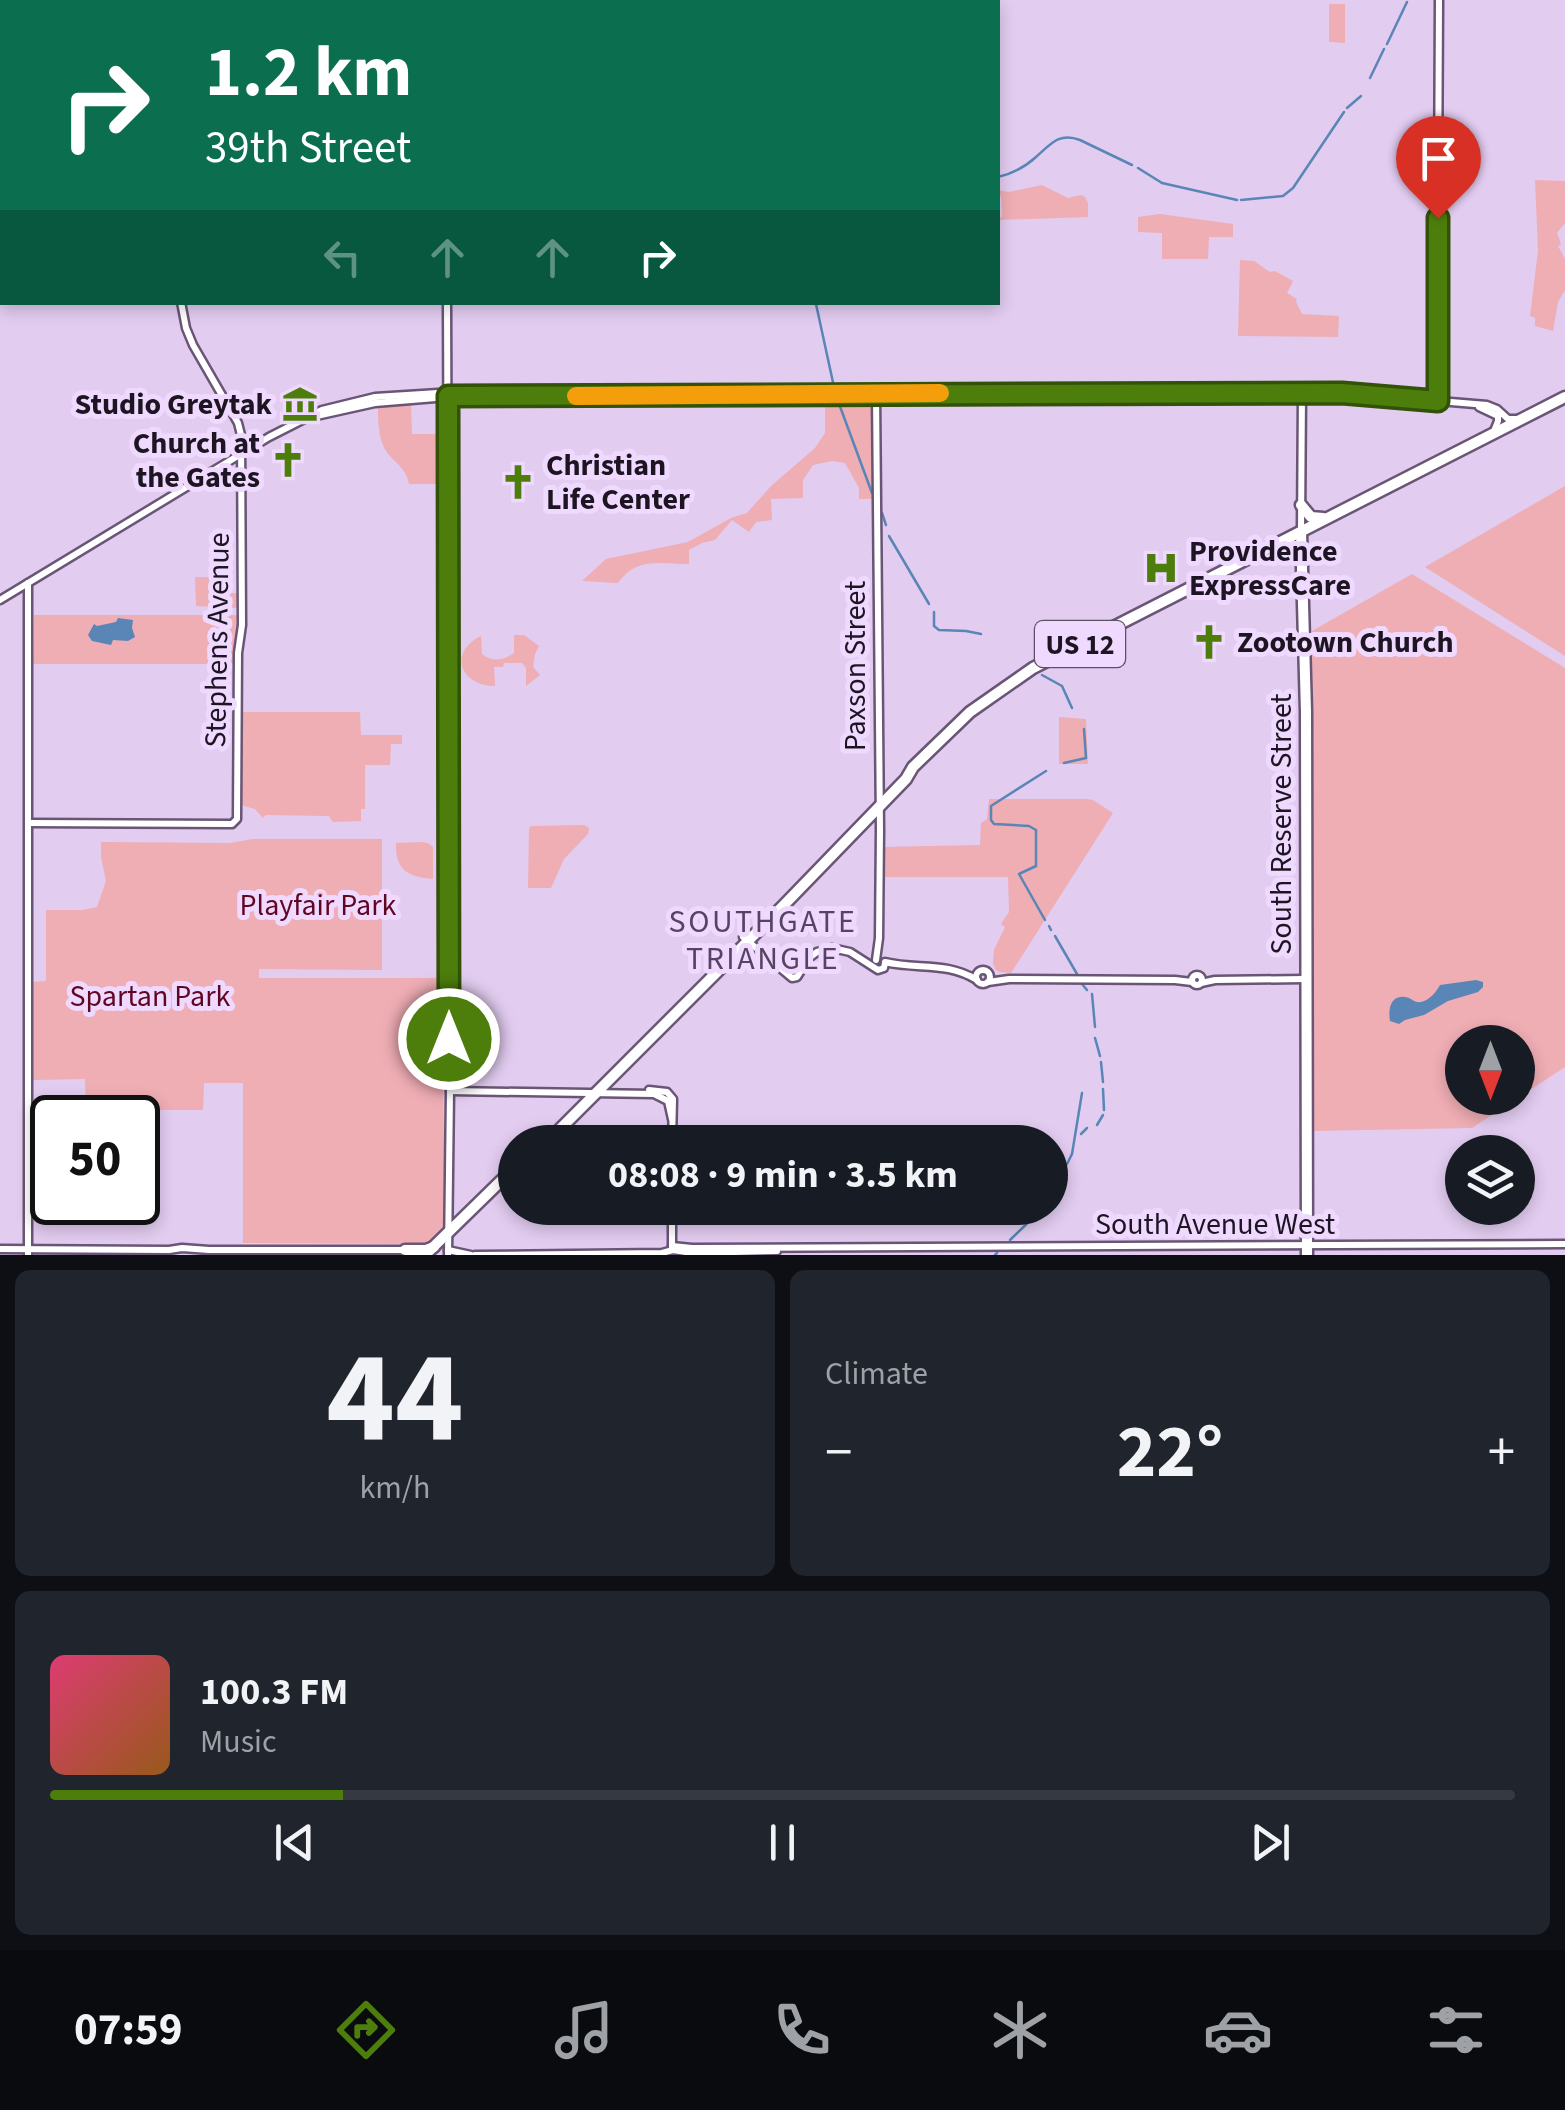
<!DOCTYPE html>
<html lang="en">
<head>
<meta charset="utf-8">
<style>
	:root { --surface:#171b24; --page:#20242c; --text:#f1f3f6; --muted:#9ea1a6; --line:#363941; --accent:#4d7e0c }
	body { margin:0; font-family:"Source Sans 3",sans-serif; background:var(--page); color:var(--text); height:100vh; display:flex; flex-direction:column; font-size:38px; white-space:nowrap }
	* { box-sizing:border-box; margin:0 }
	p { font-size:32px; color:var(--muted) }
	.icon { flex:none; width:55px; height:55px; fill:none; stroke:currentColor; stroke-width:2; stroke-linecap:round; stroke-linejoin:round }
	.map { position:relative; height:1255px; overflow:hidden }
	.side { display:flex; flex-direction:column; gap:15px; padding:15px; background:#0d0f14; flex:1 }
	.side>* { flex:none }
	.top-card { position:absolute; left:0px; top:0px; width:1000px; height:305px; box-shadow:0 5px 15px #0003; background:#0b6e4f; color:#fff; overflow:hidden }
	.needle { width:65px; rotate:180deg }
	.controls { position:absolute; left:1445px; top:1025px; display:grid; gap:20px }
	.controls a { display:grid; place-items:center; width:90px; height:90px; border-radius:50%; background:var(--surface); box-shadow:0 5px 15px #0003; font-size:50px }
	.speed { position:absolute; left:30px; top:1095px; display:flex; gap:20px; font-size:50px; font-weight:700; text-align:center }
	.speed>* { display:grid; place-content:center; width:130px; height:130px; border-radius:50%; background:var(--surface); box-shadow:0 5px 15px #0003; line-height:1 }
	.speed .limit { border:5px solid #111; border-radius:15px; background:#fff; color:#111 }
	.pin { position:absolute; display:grid; place-items:center; width:85px; height:85px; color:#fff; margin:-102px -42px; border-radius:50% 50% 50% 0; rotate:-45deg; box-shadow:0 0 10px #0007 }
	.pin .icon { rotate:45deg }
	.me { position:absolute; width:110px; margin:-55px; rotate:0deg; stroke-linejoin:round; filter:drop-shadow(0 0 8px #0008) }
	.turn { display:flex; align-items:center; gap:35px; height:210px; padding:0 40px; font-size:45px }
	.turn .icon { width:130px; height:130px; stroke-width:2.5 }
	.turn b { display:block; font-size:70px; line-height:85px }
	.lanes { display:flex; align-items:center; height:95px; padding:0 40px; background:#0003; justify-content:center; gap:50px; direction:ltr }
	.lanes .off { opacity:.35 }
	.big { font-size:75px; font-weight:700; line-height:1.1 }
	.side .card { flex:1; display:flex; flex-direction:column; justify-content:center; gap:15px; min-width:0; padding:0 35px; border-radius:15px; background:var(--page) }
	.side .dial { align-items:center; gap:0 }
	.dial b { font-size:130px; line-height:1 }
	.song { display:flex; align-items:center; gap:30px }
	.cover { width:120px; height:120px; border-radius:15px; background:linear-gradient(135deg,hsl(340 70% 55%),hsl(30 70% 35%)) }
	.played { height:10px; border-radius:5px; background:linear-gradient(90deg,var(--accent) 20%,var(--line) 20%) }
	.keys { display:flex; justify-content:space-around; direction:ltr }
	.heat { display:flex; justify-content:space-between; align-items:center; font-size:55px; direction:ltr }
	.side .tiles { flex:1; display:grid; gap:15px; grid-template-columns:1fr 1fr }
	.card:last-child { grid-column:span 2 }
	.trip { position:absolute; left:498px; top:1125px; width:570px; height:100px; border-radius:50px; background:var(--surface); box-shadow:0 5px 15px #0003; font-weight:700; line-height:100px; text-align:center }
	.tabs { display:flex; height:160px; justify-content:space-around; align-items:center; background:#090b0e; color:var(--muted) }
	.tabs .icon { width:70px; height:70px }
	.tabs .on { color:var(--accent) }
	.tabs b { font-size:45px; color:var(--text) }
	.map>svg:first-child { display:block }
	.green { fill:#efadb4; fill-rule:evenodd }
	.water { fill:#5985b7 }
	.lines { fill:none; stroke-linecap:round; stroke-linejoin:round }
	.stream { stroke:#5985b7; stroke-width:2.5 }
	.secondary-casing { stroke:#695575; stroke-width:11 }
	.highway-casing { stroke:#695575; stroke-width:15 }
	.secondary { stroke:#fff; stroke-width:6 }
	.highway { stroke:#fff; stroke-width:10 }
	.route-casing { stroke:#325208; stroke-width:25 }
	.route { stroke:#4d7e0c; stroke-width:18 }
	.slow { stroke:#f59e0b; stroke-width:18 }
	.labels { text-anchor:middle; stroke-width:10; stroke-linejoin:round; paint-order:stroke }
	.shield { fill:#efd9fe; stroke:#5c5064; stroke-width:2.5 }
	.shield-label { font-size:28px; font-weight:bold; fill:#1d1522 }
	.poi-label { font-size:30px; font-weight:bold; fill:#1d1522; stroke:#efd9fe; text-anchor:start }
	.street-label { font-size:30px; fill:#1d1522; stroke:#efd9fe }
	.park-label { font-size:30px; fill:#600621; stroke:#efd9fe }
	.neighbourhood-label { font-size:32px; letter-spacing:2.5px; fill:#574463; stroke:#efd9fe }
</style>
</head>
<body>
<div class="map">
<svg width="1565" height="1255" viewBox="0 0 1565 1255">
	<rect width="100%" height="100%" fill="#e2ccf0"/>
	<!-- green -->
	<g class="green">
		<polygon points="1329,4 1345,4 1345,43 1329,42"/>
		<polygon points="1535,180 1565,181 1565,223 1557,233 1561,244 1558,246 1565,259 1565,290 1558,302 1553,331 1535,326 1535,318 1530,316 1538,251"/>
		<polygon points="1042,185 1068,198 1081,195 1085,197 1088,203 1088,217 998,220 1002,216 1001,196 998,195 998,190 1009,192"/>
		<polygon points="1160,214 1233,224 1233,237 1209,237 1208,259 1162,259 1162,233 1138,232 1138,217"/>
		<polygon points="1240,260 1254,261 1270,272 1275,271 1293,281 1287,293 1297,299 1296,302 1302,314 1339,316 1338,337 1238,336"/>
		<path d="M825 398H873V499H859V488L845 463 832 461 813 465 803 480V498L771 499 772 520 756 522 749 532 732 520 715 540 702 543 689 550V564C660 564 637 556 618 583L582 581 606 559 688 542 731 518 747 513 771 486 815 448 825 433Z"/>
		<path d="M411 402 412 434H442V484H409C406 469 399 466 390 456 378 443 378 422 378 405Z"/>
		<polygon points="1565,486 1565,656 1425,567"/>
		<path d="M1412 574 1565 668V1067L1472 1128 1312 1131V631ZM1462 1042H1518V1098H1462Z"/>
		<polygon points="195,577 227,577 228,593 238,593 238,608 196,606"/>
		<polygon points="34,615 235,615 238,616 233,664 33,664"/>
		<path d="M514 635H524L539 646 535 654 533 667 540 675 526 686V668L522 663H504L503 667H494L495 686C460 686 448 652 481 636L482 654C493 663 504 660 514 653Z"/>
		<polygon points="241,712 360,712 361,735 402,735 402,744 391,744 390,765 365,765 365,809 361,809 361,821 333,822 329,816 266,815 263,818 255,809 241,805"/>
		<polygon points="1059,717 1086,719 1088,764 1059,764"/>
		<polygon points="989,799 1087,799 1093,800 1113,813 1011,973 999,972 995,969 993,963 994,950 1005,927 1001,924 1009,912 1008,877 884,877 883,874 882,847 980,845 981,823 987,819"/>
		<polygon points="584,825 589,828 588,834 564,859 551,888 528,888 529,828 531,826"/>
		<polygon points="253,839 382,839 382,970 259,969 259,978 442,978 445,1232 430,1244 243,1243 243,1083 204,1083 203,1110 143,1110 142,1103 86,1103 85,1079 32,1080 33,982 46,981 46,910 83,910 97,907 106,881 101,857 101,842 230,843"/>
		<path d="M422 842 428 843 433 847V879C408 877 395 870 396 843Z"/>
	</g>
	<!-- water -->
	<g class="water">
		<polygon points="118,618 133,620 132,628 135,637 128,641 113,640 111,645 92,641 88,635 94,624 97,626 116,622"/>
		<path d="M1476 980 1483 982V987L1478 992 1448 1001 1424 1015 1405 1020 1399 1024 1390 1021C1388 1010 1390 995 1405 997 1413 998 1413 1003 1421 1002 1430 1000 1436 992 1440 985Z"/>
	</g>
	<g class="lines">
		<!-- stream -->
		<g class="stream">
			<polyline points="1387,44 1407,2"/>
			<polyline points="1370,78 1384,49"/>
			<polyline points="1347,108 1361,96"/>
			<polyline points="1138,168 1162,183 1237,200"/>
			<path d="M998 177C1011 174 1025 167 1036 157 1051 144 1059 132 1080 140L1132 165"/>
			<polyline points="1241,200 1283,196 1293,188 1344,112"/>
			<polyline points="820,302 816,304 834,387"/>
			<polyline points="838,401 872,493"/>
			<polyline points="882,513 886,525"/>
			<polyline points="889,536 929,604"/>
			<polyline points="934,612 934,626 939,630 966,631 981,634"/>
			<polyline points="1042,675 1062,686 1072,708"/>
			<polyline points="1064,763 1086,758 1084,729"/>
			<polyline points="1045,920 1019,874 1036,866 1036,830 1029,826 994,824 991,820 991,806 1046,771"/>
			<polyline points="1049,926 1051,930"/>
			<polyline points="1055,936 1077,974"/>
			<polyline points="1082,984 1087,990"/>
			<polyline points="1092,994 1095,1027"/>
			<polyline points="1095,1038 1100,1056"/>
			<polyline points="1101,1062 1103,1082"/>
			<polyline points="1103,1089 1104,1110"/>
			<polyline points="1097,1125 1103,1115"/>
			<polyline points="1081,1134 1087,1128"/>
			<polyline points="1067,1164 1072,1154 1082,1093"/>
			<polyline points="1054,1188 1065,1167"/>
			<polyline points="1050,1198 1051,1196"/>
			<polyline points="1010,1240 1043,1208"/>
			<polyline points="995,1255 997,1253"/>
		</g>
		<defs>
			<g id="secondary">
				<polyline points="673,2 677,0"/>
				<polyline points="0,289 2,289"/>
				<polyline points="447,302 450,1091 448,1255"/>
				<polyline points="876,394 880,830 879,938 876,960"/>
				<polyline points="1437,401 1439,0"/>
				<polyline points="1479,407 1498,416 1498,421 1494,431"/>
				<polyline points="312,417 375,403 448,397 1342,393 1487,405 1497,409 1508,419 1518,419"/>
				<polyline points="1301,530 1302,393"/>
				<polyline points="0,600 269,437 322,410 375,397 438,393 444,395"/>
				<polyline points="29,823 232,824 237,819 238,653 242,625 241,435 238,423 193,345 186,328 181,302"/>
				<polyline points="743,937 792,978 797,977 804,966"/>
				<path d="M885 962C918 970 946 961 977 980"/>
				<polyline points="795,968 817,952 832,948 850,952 878,970 884,968 885,963"/>
				<circle cx="983" cy="977" r="7"/>
				<circle cx="1197" cy="980" r="5"/>
				<polyline points="988,982 1009,979 1175,980 1192,982"/>
				<polyline points="1201,983 1215,980 1305,979"/>
				<polyline points="649,1090 667,1092 673,1099 672,1142"/>
				<polyline points="450,1091 654,1094 668,1101 672,1119"/>
				<polyline points="672,1208 672,1246"/>
				<polyline points="672,1246 692,1248 1565,1244"/>
				<polyline points="0,1249 169,1250 182,1248 209,1250 405,1250"/>
				<polyline points="448,1250 471,1255"/>
				<polyline points="28,1255 28,583"/>
				<polyline points="475,1255 662,1253 673,1250 692,1253 777,1251"/>
			</g>
			<g id="highway">
				<polyline points="1301,505 1311,517 1323,518"/>
				<polyline points="1301,532 1306,712 1307,1255"/>
				<polyline points="547,1142 783,906 906,779 913,767 970,712 1033,668 1565,397"/>
				<polyline points="405,1250 426,1250 434,1247"/>
				<polyline points="425,1255 515,1167"/>
			</g>
		</defs>
		<!-- secondary casing -->
		<use href="#secondary" class="secondary-casing"/>
		<!-- highway casing -->
		<use href="#highway" class="highway-casing"/>
		<!-- secondary -->
		<use href="#secondary" class="secondary"/>
		<!-- highway -->
		<use href="#highway" class="highway"/>
	</g>
	<g class="lines">
		<defs>
			<polyline id="route" points="449,1039 448,396 1342,393 1438,401 1438,218"/>
		</defs>
		<!-- route casing -->
		<use href="#route" class="route-casing"/>
		<!-- route -->
		<use href="#route" class="route"/>
		<!-- slow -->
		<polyline class="slow" points="576,396 940,393"/>
	</g>
	<!-- icons -->
	<defs>
		<symbol id="museum-bare" viewBox="-9 -9 18 18"><path d="M0-6L6-3V-2H-6V-3ZM-5-1h2V3h-2ZM-1-1h2V3h-2ZM3-1h2V3H3ZM-6 4H6V6H-6Z" fill="#4d7e0c" stroke="#efd9fe" stroke-width="2.5" paint-order="stroke"/></symbol>
		<symbol id="church-bare" viewBox="-9 -9 18 18"><path d="M-1.2-6h2.4v3.5h3.3v2.4h-3.3V6h-2.4V-.1h-3.3v-2.4h3.3Z" fill="#4d7e0c" stroke="#efd9fe" stroke-width="2.5" paint-order="stroke"/></symbol>
		<symbol id="hospital-bare" viewBox="-9 -9 18 18"><path d="M-5-5h3v3.5h4V-5h3V5h-3V1.5h-4V5h-3Z" fill="#4d7e0c" stroke="#efd9fe" stroke-width="2.5" paint-order="stroke"/></symbol>
	</defs>
	<g fill-rule="evenodd">
		<use href="#museum-bare" x="275" y="379" width="50" height="50"/>
		<use href="#church-bare" x="263" y="435" width="50" height="50"/>
		<use href="#church-bare" x="493" y="457" width="50" height="50"/>
		<use href="#hospital-bare" x="1136" y="543" width="50" height="50"/>
		<use href="#church-bare" x="1184" y="617" width="50" height="50"/>
	</g>
	<g class="labels">
		<!-- shield labels -->
		<rect class="shield" x="1035" y="621" width="90" height="46" rx="8"/>
		<g class="shield-label">
			<text x="1080" y="654">US 12</text>
		</g>
		<!-- poi labels -->
		<g class="poi-label">
			<text x="272" y="414" text-anchor="end">Studio Greytak</text>
			<text x="260" y="453" text-anchor="end">Church at<tspan x="260" dy="34">the Gates</tspan></text>
			<text x="546" y="475">Christian<tspan x="546" dy="34">Life Center</tspan></text>
			<text x="1189" y="561">Providence<tspan x="1189" dy="34">ExpressCare</tspan></text>
			<text x="1237" y="652">Zootown Church</text>
		</g>
		<!-- street labels -->
		<g class="street-label">
			<text transform="translate(217 640) rotate(-89)" y="10">Stephens Avenue</text>
			<text transform="translate(855 666) rotate(-90)" y="10">Paxson Street</text>
			<text transform="translate(1281 824) rotate(-90)" y="10">South Reserve Street</text>
			<text x="1215" y="1234">South Avenue West</text>
		</g>
		<!-- park labels -->
		<g class="park-label">
			<text x="318" y="915">Playfair Park</text>
			<text x="150" y="1006">Spartan Park</text>
		</g>
		<!-- neighbourhood labels -->
		<g class="neighbourhood-label">
			<text x="763" y="932">SOUTHGATE<tspan x="763" dy="37">TRIANGLE</tspan></text>
		</g>
	</g>
</svg>
<div class="controls">
<a><svg class="needle" viewBox="-14 -14 28 28"><path d="M0-13l5 13h-10z" fill="#e53935"/><path d="M0 13l5-13h-10z" fill="#9ea1a6"/></svg></a>
<a><svg class="icon" aria-label="layers" viewBox="0 0 24 24"><path d="M12 4l9 5-9 5-9-5zM3 14l9 5 9-5"/></svg></a>
</div>
<div class="speed"><div class="limit">50</div></div>
<div class="pin" style="left:1438px;top:218px;background:#d93025"><svg class="icon" aria-label="arrive" viewBox="0 0 24 24"><path d="M6 21V4h12l-3 4 3 4H6"/></svg></div>
<svg class="me" style="left:449px;top:1039px" viewBox="-20 -20 40 40"><circle r="17" fill="#4d7e0c" stroke="#fff" stroke-width="3"/><path d="M0-11L8 9 0 5-8 9z" fill="#fff"/></svg>
<div class="trip">08:08 · 9 min · 3.5 km</div>
<div class="top-card">
<div class="turn"><svg class="icon" aria-label="right" viewBox="0 0 24 24"><path d="M7 20v-9h11M14 6l5 5-5 5"/></svg><div><b>1.2 km</b>39th Street</div></div>
<div class="lanes"><svg class="icon off" aria-label="left" viewBox="0 0 24 24"><path d="M17 20v-9H6M10 6l-5 5 5 5"/></svg><svg class="icon off" aria-label="ahead" viewBox="0 0 24 24"><path d="M12 20V5M6 11l6-6 6 6"/></svg><svg class="icon off" aria-label="ahead" viewBox="0 0 24 24"><path d="M12 20V5M6 11l6-6 6 6"/></svg><svg class="icon" aria-label="right" viewBox="0 0 24 24"><path d="M7 20v-9h11M14 6l5 5-5 5"/></svg></div>
</div>
</div>
<section class="side">
<div class="tiles">
<div class="card dial"><b>44</b><p>km/h</p></div>
<div class="card"><p>Climate</p>
<div class="heat"><a>−</a><b class="big">22°</b><a>+</a></div>
</div>
<div class="card">
<div class="song"><i class="cover"></i><div><b>100.3 FM</b><p>Music</p></div></div>
<div class="played"></div>
<div class="keys"><svg class="icon" aria-label="previous" viewBox="0 0 24 24"><path d="M18 5L8 12l10 7zM5 5v14"/></svg><svg class="icon" aria-label="pause" viewBox="0 0 24 24"><path d="M8 5v14M16 5v14"/></svg><svg class="icon" aria-label="next" viewBox="0 0 24 24"><path d="M6 5l10 7-10 7zM19 5v14"/></svg></div>
</div>
</div>
</section>
<nav class="tabs">
<b>07:59</b>
<svg class="icon on" aria-label="directions" viewBox="0 0 24 24"><path d="M12 3l9 9-9 9-9-9zM9 14v-3h6M13 9l2 2-2 2"/></svg>
<svg class="icon" aria-label="music" viewBox="0 0 24 24"><path d="M9 18V5l10-2v13"/><circle cx="6" cy="18" r="3"/><circle cx="16" cy="16" r="3"/></svg>
<svg class="icon" aria-label="phone" viewBox="0 0 24 24"><path d="M5 4h4l2 5-3 2q2 4 5 5l2-3 5 2v4C11 20 4 13 5 4z"/></svg>
<svg class="icon" aria-label="climate" viewBox="0 0 24 24"><path d="M12 3v18M4 7l16 10M4 17L20 7"/></svg>
<svg class="icon" aria-label="car" viewBox="0 0 24 24"><path d="M5 17H2v-5l4-1 3-4h7l3 4 3 1v5h-3M9 17h6M6 11h13"/><circle cx="7" cy="17" r="2"/><circle cx="17" cy="17" r="2"/></svg>
<svg class="icon" aria-label="filters" viewBox="0 0 24 24"><path d="M4 7h16M4 17h16"/><circle cx="9" cy="7" r="2"/><circle cx="15" cy="17" r="2"/></svg>
</nav>
</body>
</html>
